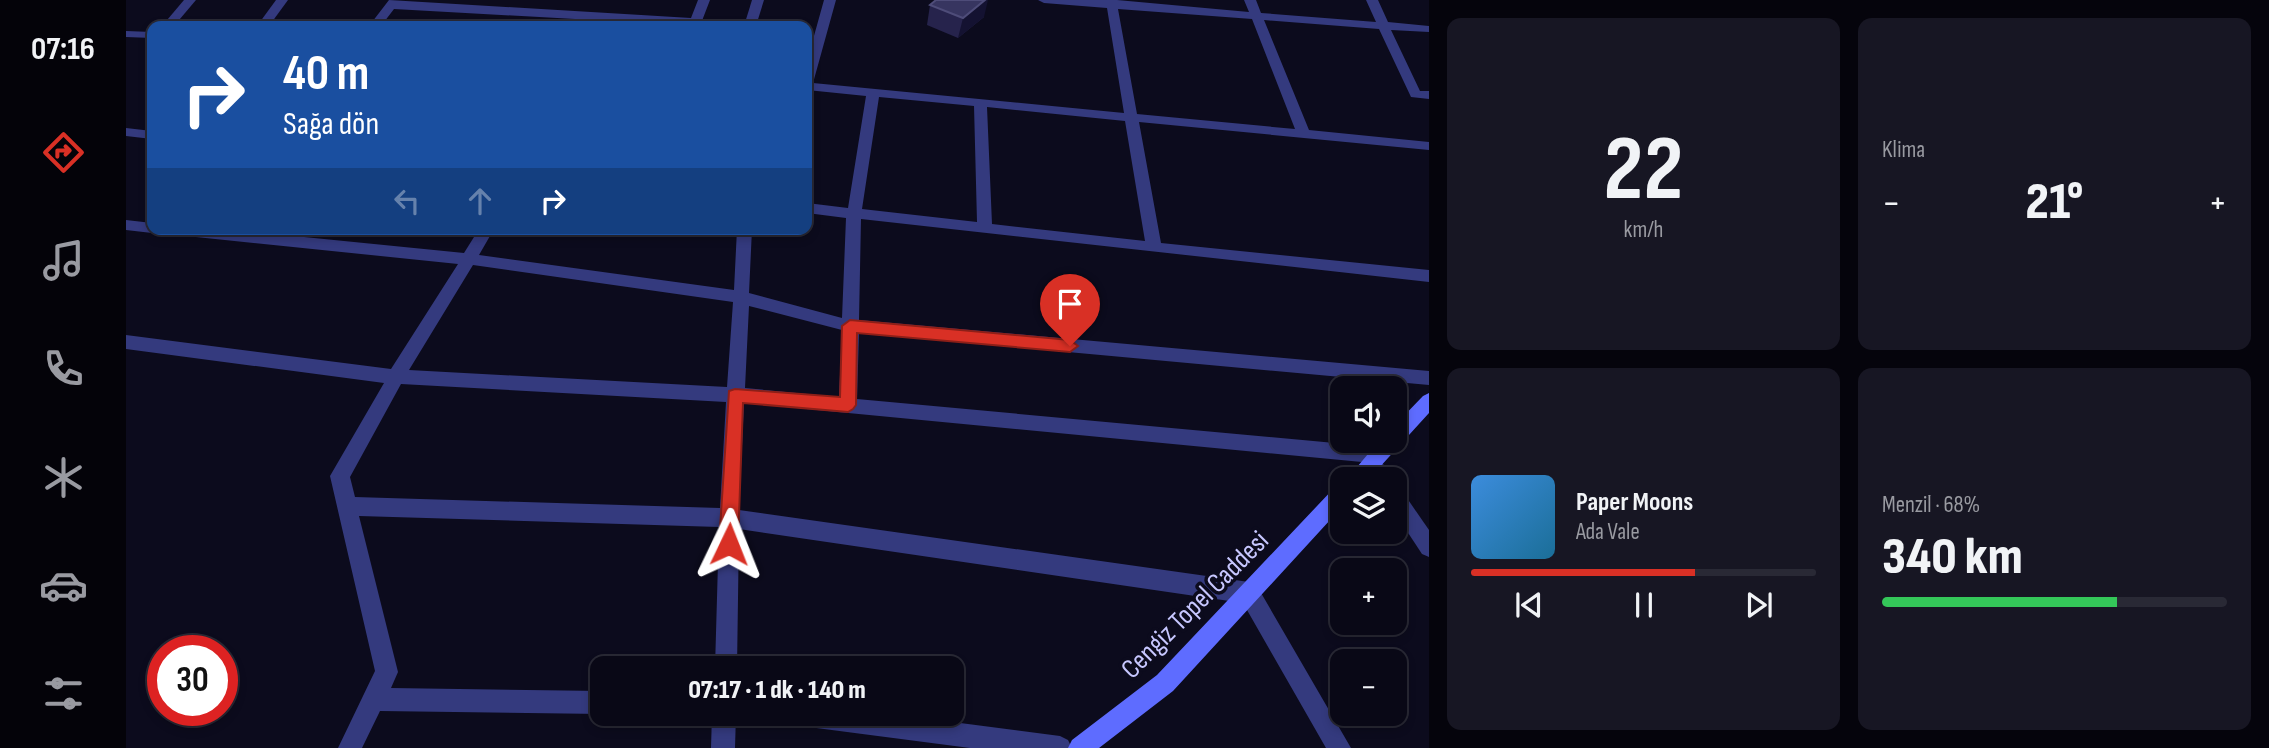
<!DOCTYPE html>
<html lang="tr">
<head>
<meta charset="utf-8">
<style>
	:root { --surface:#090816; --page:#171623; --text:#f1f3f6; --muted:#999aa1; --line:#292935; --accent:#d93025 }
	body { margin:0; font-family:"Sofia Sans Condensed",sans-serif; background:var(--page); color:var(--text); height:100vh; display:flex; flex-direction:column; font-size:26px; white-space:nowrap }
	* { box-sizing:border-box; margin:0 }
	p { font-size:23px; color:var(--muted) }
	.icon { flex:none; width:38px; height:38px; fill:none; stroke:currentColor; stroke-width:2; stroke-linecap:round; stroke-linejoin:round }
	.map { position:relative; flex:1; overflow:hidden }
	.details { display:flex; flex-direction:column; gap:18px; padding:18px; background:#05040c; width:840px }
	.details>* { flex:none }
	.guide { position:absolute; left:21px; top:21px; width:665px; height:214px; border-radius:14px; box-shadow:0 4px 10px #0003,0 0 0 2px var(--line); background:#1a4fa0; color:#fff; overflow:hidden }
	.tools { position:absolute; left:1204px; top:376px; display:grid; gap:14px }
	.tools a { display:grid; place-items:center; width:77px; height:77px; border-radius:14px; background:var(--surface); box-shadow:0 4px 10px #0003,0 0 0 2px var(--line); font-size:35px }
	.speed { position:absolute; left:21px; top:635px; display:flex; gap:14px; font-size:35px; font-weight:700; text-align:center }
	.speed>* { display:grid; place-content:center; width:91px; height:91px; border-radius:50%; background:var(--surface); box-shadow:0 4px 10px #0003,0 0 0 2px var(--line); line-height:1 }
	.speed .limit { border:10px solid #d22; background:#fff; color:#111 }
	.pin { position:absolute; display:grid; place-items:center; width:60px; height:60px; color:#fff; margin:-72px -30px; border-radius:50% 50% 50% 0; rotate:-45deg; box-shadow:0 0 7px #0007 }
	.pin .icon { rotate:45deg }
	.me { position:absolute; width:77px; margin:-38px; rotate:2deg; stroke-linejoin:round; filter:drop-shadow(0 0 5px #0008) }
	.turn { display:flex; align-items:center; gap:24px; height:147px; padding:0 21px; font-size:32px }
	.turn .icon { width:91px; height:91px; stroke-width:2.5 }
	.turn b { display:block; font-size:49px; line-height:60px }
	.lanes { display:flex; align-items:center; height:66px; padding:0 21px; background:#0003; justify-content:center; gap:35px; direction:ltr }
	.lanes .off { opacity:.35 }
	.big { font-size:52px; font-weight:800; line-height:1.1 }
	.details .widget { flex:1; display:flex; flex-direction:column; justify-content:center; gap:10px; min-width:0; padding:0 24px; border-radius:14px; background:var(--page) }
	.details .dial { align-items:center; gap:0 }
	.dial b { font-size:91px; line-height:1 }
	.song { display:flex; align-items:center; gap:21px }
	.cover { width:84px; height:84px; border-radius:10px; background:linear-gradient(135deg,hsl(210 70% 55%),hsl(200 70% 35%)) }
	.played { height:7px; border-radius:4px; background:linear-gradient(90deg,var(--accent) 65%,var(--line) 65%) }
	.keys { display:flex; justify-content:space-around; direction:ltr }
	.heat { display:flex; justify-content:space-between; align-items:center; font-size:38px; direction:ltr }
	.charge { height:10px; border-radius:5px; background:linear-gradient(90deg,#34c759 68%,var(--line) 0) }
	.details .tiles { flex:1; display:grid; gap:18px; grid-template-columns:repeat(2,1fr) }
	.trip { position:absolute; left:464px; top:656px; width:374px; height:70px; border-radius:14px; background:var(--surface); box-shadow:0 4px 10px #0003,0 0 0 2px var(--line); font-weight:800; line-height:70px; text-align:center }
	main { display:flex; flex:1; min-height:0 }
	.dock { display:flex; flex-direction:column; width:126px; justify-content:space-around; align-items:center; background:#040309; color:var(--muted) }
	.dock .icon { width:49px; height:49px }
	.dock .selected { color:var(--accent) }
	.dock b { font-size:32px; color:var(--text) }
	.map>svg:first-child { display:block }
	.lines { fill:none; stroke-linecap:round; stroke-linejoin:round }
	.minor { fill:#343a7e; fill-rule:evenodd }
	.secondary { fill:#5e6cff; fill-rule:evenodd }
	.wall { fill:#26234c }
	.shaded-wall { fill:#141231 }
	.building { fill:#373560; stroke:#4e4c79; stroke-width:2 }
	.route { fill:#d93025; stroke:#8d1f18; stroke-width:2 }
	.labels { text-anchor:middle; stroke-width:7; stroke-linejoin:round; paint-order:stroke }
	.near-street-label { font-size:28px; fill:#c7c7ff; stroke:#0c0b1d }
</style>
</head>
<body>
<main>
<nav class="dock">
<b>07:16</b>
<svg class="icon selected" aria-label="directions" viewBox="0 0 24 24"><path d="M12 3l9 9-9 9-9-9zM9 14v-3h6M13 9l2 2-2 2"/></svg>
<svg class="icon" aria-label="music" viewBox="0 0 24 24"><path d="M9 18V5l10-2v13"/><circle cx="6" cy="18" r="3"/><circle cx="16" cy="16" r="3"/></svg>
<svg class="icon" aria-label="phone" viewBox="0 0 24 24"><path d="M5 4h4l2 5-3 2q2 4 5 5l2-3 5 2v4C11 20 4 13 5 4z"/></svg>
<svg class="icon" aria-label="climate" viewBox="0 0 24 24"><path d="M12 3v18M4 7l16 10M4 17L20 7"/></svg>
<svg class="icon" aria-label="car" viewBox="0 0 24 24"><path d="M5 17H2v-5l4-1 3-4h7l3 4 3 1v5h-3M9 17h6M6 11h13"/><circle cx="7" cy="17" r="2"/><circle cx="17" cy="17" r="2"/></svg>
<svg class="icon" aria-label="filters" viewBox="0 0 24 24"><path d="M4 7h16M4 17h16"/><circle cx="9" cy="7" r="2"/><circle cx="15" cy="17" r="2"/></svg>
</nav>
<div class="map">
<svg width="1303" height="748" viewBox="0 0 1303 748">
	<rect width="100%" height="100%" fill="#0c0b1d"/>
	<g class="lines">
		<!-- minor -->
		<g class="minor">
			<polygon points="58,0 70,0 48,26 36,26"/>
			<polygon points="150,0 162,0 143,26 131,26"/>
			<polygon points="263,0 565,18 572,0 584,0 574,26 268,9 255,26 243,26"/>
			<polygon points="626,0 638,0 630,26 618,26"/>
			<path d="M698 0H710L687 83 998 113 981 8 918 3 912 0H991L1123 12 1118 0H1130L1135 13 1250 22 1240 0H1252L1262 22 1303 26V32L1265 30 1294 91H1303V99L1285 97 1253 29 1138 20 1183 130 1303 142V150L1013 122 1035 243 1303 270V282L735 219 733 320 1303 371V385L733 333 731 399 1252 447 1259 449 1261 455 1256 462 1266 480H1246L1236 462 618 403 613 510 1123 582 1131 586 1225 748H1200L1117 603 613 529 611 668H589L593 527 233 516 272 672 265 688 476 691 477 714 254 711 236 748H212L249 671 204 476 258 383 0 349V335L265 369 332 264 41 234 34 229H97L338 253 353 229H368L353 255 608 290 611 229H626L623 293 716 318 720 218 681 213V203L722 208 740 96 681 90V61ZM992 9 1126 19 1169 129 1011 114ZM753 97 848 106 851 222 736 209ZM861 107 999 121 1019 241 866 224ZM347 265 607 302 601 387 283 370ZM623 306 716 330 713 397 619 388ZM275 384 600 402 594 508 229 497 224 477Z"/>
			<polygon points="0,31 26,32 26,38 0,37"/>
			<polygon points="0,128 26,131 26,139 0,136"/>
			<polygon points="0,220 26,223 26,229 33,229 26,233 0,230"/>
			<polygon points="1269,488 1276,491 1303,530 1303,557 1296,554 1269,513"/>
			<polygon points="586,714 610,714 609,748 585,748"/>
			<polygon points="663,714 765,714 934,736 942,740 946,748 844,748 675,726 667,722"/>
		</g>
		<!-- secondary -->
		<g class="secondary">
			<polygon points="1303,393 1303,413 1242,480 1220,480 1253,441 1269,441 1269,425 1297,396"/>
			<polygon points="1216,484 1216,507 1047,691 973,748 942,748 946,740 1031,675 1209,487"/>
		</g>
	</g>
	<!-- wall -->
	<polygon class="wall" points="804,5 858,17 832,38 801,25"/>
	<!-- shaded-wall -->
	<polygon class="shaded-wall" points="859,0 862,0 858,17 832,38 837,18"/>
	<!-- building -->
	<polygon class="building" points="810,0 859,0 837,18 804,5"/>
	<!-- route -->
	<polygon class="route" points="724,320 944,340 952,346 944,352 731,333 730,405 727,409 722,412 617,403 612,544 609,550 603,552 596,550 593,544 603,391 609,389 714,397 716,326"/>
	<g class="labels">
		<!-- near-street labels -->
		<g class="near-street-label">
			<text transform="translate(1068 604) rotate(-45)" y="10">Cengiz Topel Caddesi</text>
		</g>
	</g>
</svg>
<div class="tools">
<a><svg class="icon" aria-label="sound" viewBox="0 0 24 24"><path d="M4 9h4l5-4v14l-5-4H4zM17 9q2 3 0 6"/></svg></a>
<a><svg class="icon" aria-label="layers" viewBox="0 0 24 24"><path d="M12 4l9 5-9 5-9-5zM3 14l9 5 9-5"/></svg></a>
<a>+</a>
<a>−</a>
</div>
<div class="speed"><div class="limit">30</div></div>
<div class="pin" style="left:944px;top:346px;background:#d93025"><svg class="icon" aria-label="arrive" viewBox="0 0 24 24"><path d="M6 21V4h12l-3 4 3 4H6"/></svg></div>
<svg class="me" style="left:603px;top:544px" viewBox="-20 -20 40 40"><path d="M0-17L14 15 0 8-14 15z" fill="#d93025" stroke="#fff" stroke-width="4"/></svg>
<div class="trip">07:17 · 1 dk · 140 m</div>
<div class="guide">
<div class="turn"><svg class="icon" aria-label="right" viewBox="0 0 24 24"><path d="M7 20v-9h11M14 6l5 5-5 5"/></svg><div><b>40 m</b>Sağa dön</div></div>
<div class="lanes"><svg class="icon off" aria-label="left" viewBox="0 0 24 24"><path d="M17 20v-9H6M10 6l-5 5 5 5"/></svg><svg class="icon off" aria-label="ahead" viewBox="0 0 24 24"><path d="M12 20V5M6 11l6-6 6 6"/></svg><svg class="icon" aria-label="right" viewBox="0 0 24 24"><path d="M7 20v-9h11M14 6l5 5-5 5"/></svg></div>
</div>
</div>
<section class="details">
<div class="tiles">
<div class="widget dial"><b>22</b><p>km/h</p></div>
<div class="widget"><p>Klima</p>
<div class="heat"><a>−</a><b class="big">21°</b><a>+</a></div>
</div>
<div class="widget">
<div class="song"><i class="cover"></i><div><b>Paper Moons</b><p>Ada Vale</p></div></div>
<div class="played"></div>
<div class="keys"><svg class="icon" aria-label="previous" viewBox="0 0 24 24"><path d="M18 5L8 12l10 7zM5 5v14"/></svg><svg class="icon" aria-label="pause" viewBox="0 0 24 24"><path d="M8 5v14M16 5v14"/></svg><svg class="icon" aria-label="next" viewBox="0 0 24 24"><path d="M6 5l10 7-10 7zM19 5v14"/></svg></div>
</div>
<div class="widget"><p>Menzil · 68%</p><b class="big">340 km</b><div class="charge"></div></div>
</div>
</section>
</main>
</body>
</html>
